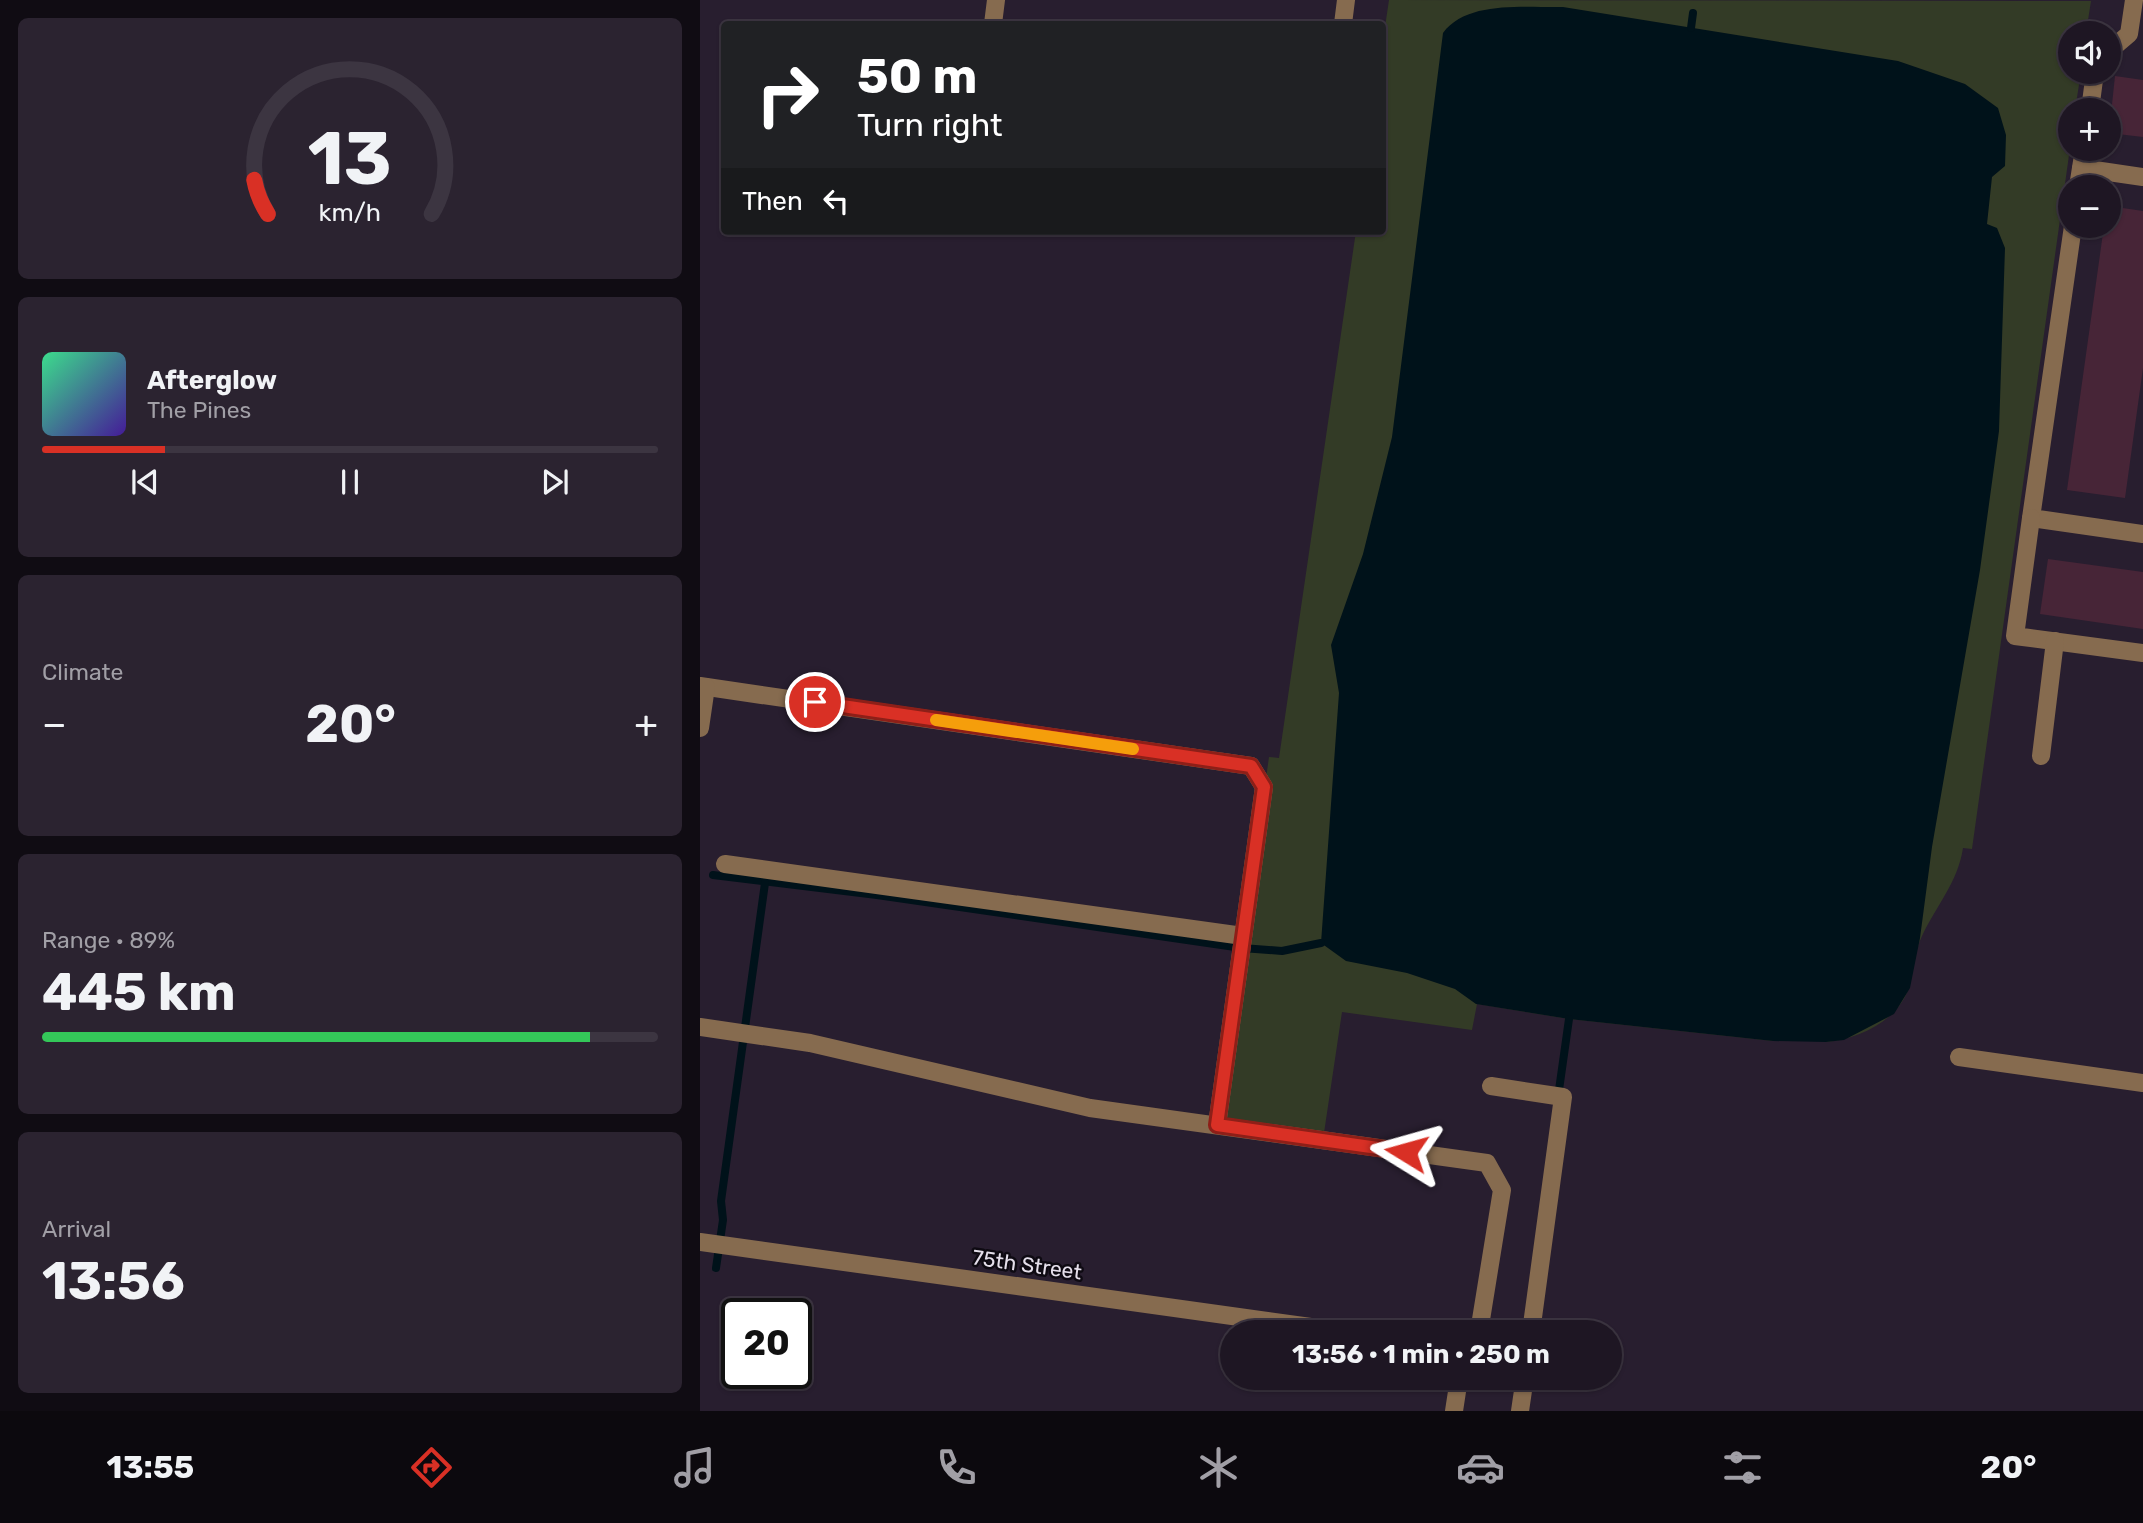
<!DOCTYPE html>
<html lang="en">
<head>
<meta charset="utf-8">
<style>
	:root { --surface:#1e1623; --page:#2b2330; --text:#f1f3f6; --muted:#a19fa6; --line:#3c3541; --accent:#d93025 }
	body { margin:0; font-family:Rubik,sans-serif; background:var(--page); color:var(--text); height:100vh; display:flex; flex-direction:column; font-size:26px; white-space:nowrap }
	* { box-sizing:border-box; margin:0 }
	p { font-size:23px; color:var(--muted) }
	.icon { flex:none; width:38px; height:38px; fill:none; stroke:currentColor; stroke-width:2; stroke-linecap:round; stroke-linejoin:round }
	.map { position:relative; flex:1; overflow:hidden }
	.drawer { display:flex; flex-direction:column; gap:18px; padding:18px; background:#100c13; width:700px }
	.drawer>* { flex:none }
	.top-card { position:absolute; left:21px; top:21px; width:665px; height:214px; border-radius:7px; box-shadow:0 2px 5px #0004,0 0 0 2px var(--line); background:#202124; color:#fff; overflow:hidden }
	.fabs { position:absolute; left:1358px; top:21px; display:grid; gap:14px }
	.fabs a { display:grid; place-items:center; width:63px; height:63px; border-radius:50%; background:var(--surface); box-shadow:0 2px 5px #0004,0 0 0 2px var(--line); font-size:35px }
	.speed { position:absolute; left:21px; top:1298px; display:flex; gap:14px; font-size:35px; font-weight:700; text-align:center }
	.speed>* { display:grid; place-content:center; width:91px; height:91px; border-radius:50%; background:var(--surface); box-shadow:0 2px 5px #0004,0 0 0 2px var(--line); line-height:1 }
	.speed .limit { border:4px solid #111; border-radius:10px; background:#fff; color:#111 }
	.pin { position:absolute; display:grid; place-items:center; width:60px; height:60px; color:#fff; margin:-30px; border:4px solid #fff; border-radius:50%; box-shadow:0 2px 7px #0007 }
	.me { position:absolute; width:77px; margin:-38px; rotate:278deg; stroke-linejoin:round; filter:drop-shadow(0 0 5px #0008) }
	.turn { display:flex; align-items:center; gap:24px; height:147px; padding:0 21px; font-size:32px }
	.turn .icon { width:91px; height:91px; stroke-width:2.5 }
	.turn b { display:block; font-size:49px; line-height:60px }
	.then { display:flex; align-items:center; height:66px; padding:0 21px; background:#0003; gap:14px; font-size:26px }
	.big { font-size:52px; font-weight:700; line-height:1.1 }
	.drawer .card { flex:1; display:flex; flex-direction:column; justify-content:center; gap:10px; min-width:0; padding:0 24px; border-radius:10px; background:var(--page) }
	.drawer .dial { align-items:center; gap:0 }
	.dial svg { height:182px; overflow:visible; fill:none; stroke:var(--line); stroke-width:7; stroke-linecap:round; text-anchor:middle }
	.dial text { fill:var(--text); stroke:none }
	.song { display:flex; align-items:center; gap:21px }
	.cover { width:84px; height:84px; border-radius:10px; background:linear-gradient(135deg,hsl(150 70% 55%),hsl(260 70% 35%)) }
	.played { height:7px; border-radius:4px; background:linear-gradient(90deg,var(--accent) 20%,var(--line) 20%) }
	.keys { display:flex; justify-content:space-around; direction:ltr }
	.heat { display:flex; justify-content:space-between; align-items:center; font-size:38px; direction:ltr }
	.charge { height:10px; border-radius:5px; background:linear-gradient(90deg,#34c759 89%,var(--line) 0) }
	.trip { position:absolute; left:520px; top:1320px; width:402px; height:70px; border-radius:35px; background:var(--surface); box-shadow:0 2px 5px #0004,0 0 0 2px var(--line); font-weight:700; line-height:70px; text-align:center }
	.tab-bar { display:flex; height:112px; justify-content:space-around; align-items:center; background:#0c090e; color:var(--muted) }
	.tab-bar .icon { width:49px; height:49px }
	.tab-bar .on { color:var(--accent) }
	.tab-bar b { font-size:32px; color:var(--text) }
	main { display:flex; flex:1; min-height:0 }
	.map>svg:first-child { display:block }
	.green { fill:#333b26 }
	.water { fill:#00121a }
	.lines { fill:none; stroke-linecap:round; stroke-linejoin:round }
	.stream { stroke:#00121a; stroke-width:8 }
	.building { fill:#472537 }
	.minor { stroke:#866b4f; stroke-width:18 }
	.route-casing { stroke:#8d1f18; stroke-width:18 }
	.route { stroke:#d93025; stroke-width:12 }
	.slow { stroke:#f59e0b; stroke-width:12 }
	.labels { text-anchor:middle; stroke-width:5; stroke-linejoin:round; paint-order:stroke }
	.street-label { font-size:21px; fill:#e5dfeb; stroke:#0e0a12 }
</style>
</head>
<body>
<main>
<section class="drawer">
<div class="card dial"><svg viewBox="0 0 100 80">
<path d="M14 69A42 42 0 1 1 86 69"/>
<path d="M14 69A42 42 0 0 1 8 54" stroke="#d93025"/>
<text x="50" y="56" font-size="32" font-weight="700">13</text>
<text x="50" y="72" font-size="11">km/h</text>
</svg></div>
<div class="card">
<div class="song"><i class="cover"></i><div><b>Afterglow</b><p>The Pines</p></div></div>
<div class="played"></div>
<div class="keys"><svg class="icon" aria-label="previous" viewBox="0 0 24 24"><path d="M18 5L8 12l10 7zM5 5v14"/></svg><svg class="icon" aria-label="pause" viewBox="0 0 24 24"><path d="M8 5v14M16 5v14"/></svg><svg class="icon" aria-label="next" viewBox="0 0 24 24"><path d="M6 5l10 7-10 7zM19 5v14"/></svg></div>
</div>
<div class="card"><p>Climate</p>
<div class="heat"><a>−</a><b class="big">20°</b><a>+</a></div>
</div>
<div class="card"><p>Range · 89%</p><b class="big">445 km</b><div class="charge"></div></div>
<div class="card"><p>Arrival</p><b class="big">13:56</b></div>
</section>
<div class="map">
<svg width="1443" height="1411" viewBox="0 0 1443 1411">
	<rect width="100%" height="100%" fill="#281e2f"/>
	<!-- green -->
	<path class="green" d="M689 0 1391 1 1386 33H1370V72H1381L1375 110H1370V148L1272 849 1263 848C1258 882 1236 906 1222 936 1215 950 1214 968 1210 984 1201 1019 1160 1039 1126 1042L1129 1015 1078 1008 1073 1041 869 1019 777 1004 772 1030 642 1012 624 1133 527 1120 519 1111 569 757 579 758 656 231H682V47Z"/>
	<!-- water -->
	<path class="water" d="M863 7 1198 61 1265 84 1298 108 1306 135 1305 166 1292 177 1287 224 1297 228 1305 248 1299 431 1280 570 1232 847 1220 938 1210 988 1194 1014 1144 1040 1126 1042 1073 1041 869 1019 776 1004 755 989 707 973 646 961 621 943 639 693 631 645 663 554 692 437 743 33C767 0 826 8 863 7Z"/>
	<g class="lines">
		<!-- stream -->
		<g class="stream">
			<polyline points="991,28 993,13"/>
			<polyline points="13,875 177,895 542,948 582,951 621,943"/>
			<polyline points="858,1097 869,1019"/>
			<polyline points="16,1268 23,1220 21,1201 65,883"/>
		</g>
	</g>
	<!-- building -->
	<g class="building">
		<polygon points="1415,76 1443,80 1443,137 1409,133"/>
		<polygon points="1409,206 1443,211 1443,368 1425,498 1367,490 1404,226 1409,226"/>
		<polygon points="1348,559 1443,572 1443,629 1340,614"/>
	</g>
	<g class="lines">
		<!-- minor -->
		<g class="minor">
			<polyline points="293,24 296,0"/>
			<polyline points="643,24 646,0"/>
			<polyline points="1409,51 1429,34 1434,0"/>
			<polyline points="1390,110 1395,72"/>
			<polyline points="1381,168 1443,177"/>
			<polyline points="1378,187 1384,149"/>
			<polyline points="1373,226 1331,518 1443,534"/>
			<polyline points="1331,518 1315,636 1443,653"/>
			<polyline points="0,686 551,766 564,787 517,1125"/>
			<polyline points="0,728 6,687"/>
			<polyline points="1341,756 1355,641"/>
			<polyline points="25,864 543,936"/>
			<polyline points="0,1027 110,1043 390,1108 787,1163 802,1190 779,1332"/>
			<polyline points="1259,1057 1443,1083"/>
			<polyline points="791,1086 863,1097 831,1332"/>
			<polyline points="0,1242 647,1332"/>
			<polyline points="754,1411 758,1385 755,1377"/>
			<polyline points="820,1411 825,1377"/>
		</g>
	</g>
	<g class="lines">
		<defs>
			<polyline id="route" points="115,702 551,766 564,787 517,1125 706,1152"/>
		</defs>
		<!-- route casing -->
		<use href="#route" class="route-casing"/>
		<!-- route -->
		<use href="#route" class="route"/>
		<!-- slow -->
		<polyline class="slow" points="236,720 433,749"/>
	</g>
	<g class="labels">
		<!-- street labels -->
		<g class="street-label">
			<text transform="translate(327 1265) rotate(8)" y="7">75th Street</text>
		</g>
	</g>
</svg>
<div class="fabs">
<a><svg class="icon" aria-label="sound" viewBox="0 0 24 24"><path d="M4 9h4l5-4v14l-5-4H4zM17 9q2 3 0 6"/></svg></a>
<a>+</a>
<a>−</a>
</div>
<div class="speed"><div class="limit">20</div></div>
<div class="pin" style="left:115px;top:702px;background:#d93025"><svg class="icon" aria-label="arrive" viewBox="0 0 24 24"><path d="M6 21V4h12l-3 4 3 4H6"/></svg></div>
<svg class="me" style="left:706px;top:1152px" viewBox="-20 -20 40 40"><path d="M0-17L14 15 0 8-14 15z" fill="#d93025" stroke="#fff" stroke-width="4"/></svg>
<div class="trip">13:56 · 1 min · 250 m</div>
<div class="top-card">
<div class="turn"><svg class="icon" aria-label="right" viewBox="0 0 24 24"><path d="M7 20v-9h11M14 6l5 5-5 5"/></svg><div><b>50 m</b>Turn right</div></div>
<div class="then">Then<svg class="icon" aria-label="left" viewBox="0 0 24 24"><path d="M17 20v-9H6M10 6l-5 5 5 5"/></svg></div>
</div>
</div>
</main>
<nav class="tab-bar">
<b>13:55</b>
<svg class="icon on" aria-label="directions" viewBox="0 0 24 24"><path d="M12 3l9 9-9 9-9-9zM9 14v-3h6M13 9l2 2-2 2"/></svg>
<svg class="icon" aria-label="music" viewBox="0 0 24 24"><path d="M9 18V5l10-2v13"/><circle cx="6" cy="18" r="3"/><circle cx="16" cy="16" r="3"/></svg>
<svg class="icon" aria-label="phone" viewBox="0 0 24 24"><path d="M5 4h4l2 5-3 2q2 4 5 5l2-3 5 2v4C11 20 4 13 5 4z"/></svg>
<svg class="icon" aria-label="climate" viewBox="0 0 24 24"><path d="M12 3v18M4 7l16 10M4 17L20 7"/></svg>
<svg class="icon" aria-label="car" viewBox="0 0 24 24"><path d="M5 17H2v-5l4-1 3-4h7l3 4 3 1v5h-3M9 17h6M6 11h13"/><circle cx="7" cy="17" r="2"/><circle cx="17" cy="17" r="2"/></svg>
<svg class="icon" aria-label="filters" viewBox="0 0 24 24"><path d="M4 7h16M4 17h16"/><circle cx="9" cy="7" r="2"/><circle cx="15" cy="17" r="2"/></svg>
<b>20°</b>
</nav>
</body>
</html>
